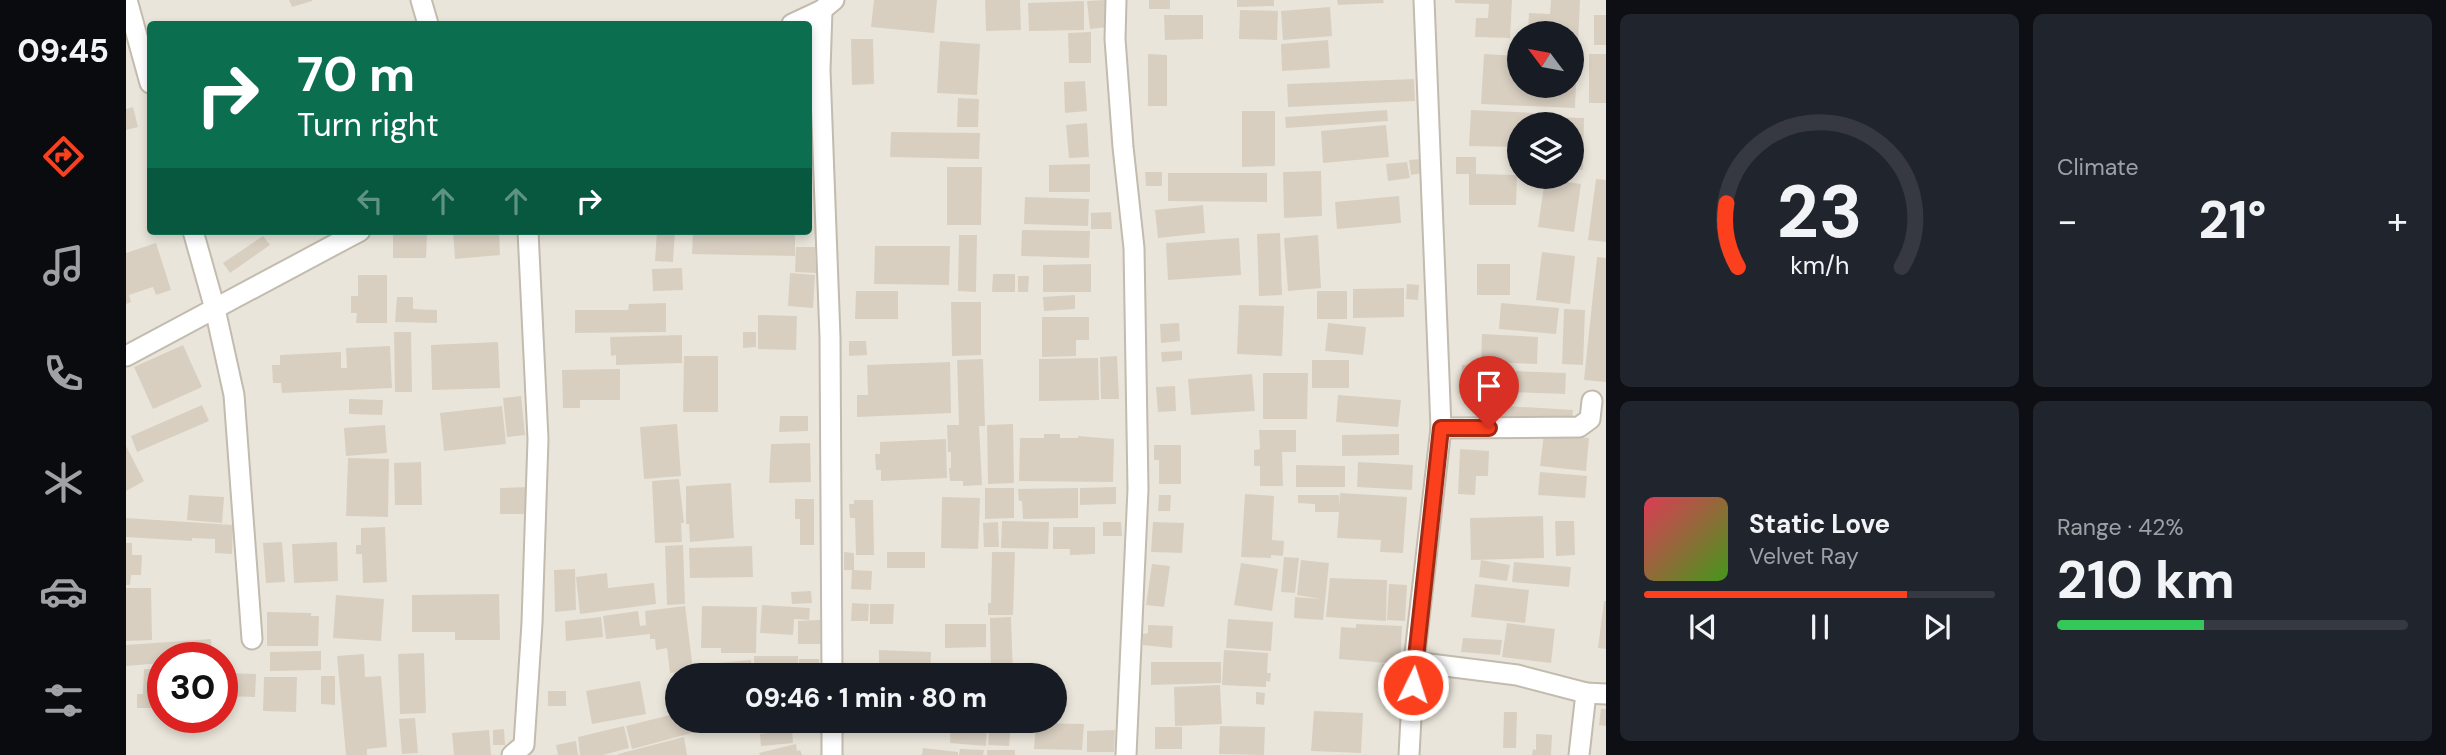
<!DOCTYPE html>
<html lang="en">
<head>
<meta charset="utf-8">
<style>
	:root { --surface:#171b24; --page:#20242c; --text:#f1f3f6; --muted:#9ea1a6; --line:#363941; --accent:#fc3f1d }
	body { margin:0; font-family:"DM Sans",sans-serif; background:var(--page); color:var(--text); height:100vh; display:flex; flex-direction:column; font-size:26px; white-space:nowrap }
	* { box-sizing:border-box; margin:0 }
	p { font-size:23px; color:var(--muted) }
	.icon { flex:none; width:38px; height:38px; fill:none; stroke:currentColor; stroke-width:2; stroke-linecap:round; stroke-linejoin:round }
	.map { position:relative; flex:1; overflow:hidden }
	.drawer { display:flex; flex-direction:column; gap:14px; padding:14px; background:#0d0f14; width:840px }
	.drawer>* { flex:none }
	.top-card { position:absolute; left:21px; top:21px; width:665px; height:214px; border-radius:7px; box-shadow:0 4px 10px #0003; background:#0b6e4f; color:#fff; overflow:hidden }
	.needle { width:46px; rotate:302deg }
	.controls { position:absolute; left:1381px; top:21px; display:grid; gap:14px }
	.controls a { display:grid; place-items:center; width:77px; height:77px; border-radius:50%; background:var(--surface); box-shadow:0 4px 10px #0003; font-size:35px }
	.speed { position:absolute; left:21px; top:642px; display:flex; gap:14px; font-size:35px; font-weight:700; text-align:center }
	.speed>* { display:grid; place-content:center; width:91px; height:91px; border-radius:50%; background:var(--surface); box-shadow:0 4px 10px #0003; line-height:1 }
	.speed .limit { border:10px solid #d22; background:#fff; color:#111 }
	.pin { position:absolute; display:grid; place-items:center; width:60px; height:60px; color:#fff; margin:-72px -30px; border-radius:50% 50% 50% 0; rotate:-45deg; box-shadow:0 0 7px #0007 }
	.pin .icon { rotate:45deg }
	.me { position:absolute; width:77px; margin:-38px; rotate:4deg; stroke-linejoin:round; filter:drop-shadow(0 0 5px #0008) }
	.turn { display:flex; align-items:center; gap:24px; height:147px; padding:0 35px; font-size:32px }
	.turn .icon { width:91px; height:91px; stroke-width:2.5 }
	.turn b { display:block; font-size:49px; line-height:60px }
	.lanes { display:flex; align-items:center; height:66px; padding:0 35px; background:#0003; justify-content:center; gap:35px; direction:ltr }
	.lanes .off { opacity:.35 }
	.big { font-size:52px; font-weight:800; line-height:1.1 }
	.drawer .tile { flex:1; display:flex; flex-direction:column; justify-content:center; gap:10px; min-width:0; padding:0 24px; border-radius:10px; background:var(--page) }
	.drawer .dial { align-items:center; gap:0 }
	.dial svg { height:182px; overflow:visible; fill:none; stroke:var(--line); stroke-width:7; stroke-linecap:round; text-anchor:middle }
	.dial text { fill:var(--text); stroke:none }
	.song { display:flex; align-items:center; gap:21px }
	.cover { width:84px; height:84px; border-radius:10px; background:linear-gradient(135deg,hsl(350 70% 55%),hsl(100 70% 35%)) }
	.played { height:7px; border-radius:4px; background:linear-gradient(90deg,var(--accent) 75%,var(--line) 75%) }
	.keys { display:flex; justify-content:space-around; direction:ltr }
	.heat { display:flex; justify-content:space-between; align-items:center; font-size:38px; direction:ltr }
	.charge { height:10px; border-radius:5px; background:linear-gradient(90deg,#34c759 42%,var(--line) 0) }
	.drawer .tiles { flex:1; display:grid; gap:14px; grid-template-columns:repeat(2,1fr) }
	.trip { position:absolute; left:539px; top:663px; width:402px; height:70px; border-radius:35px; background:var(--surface); box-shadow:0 4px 10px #0003; font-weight:800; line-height:70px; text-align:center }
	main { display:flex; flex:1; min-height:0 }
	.dock { display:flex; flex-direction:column; width:126px; justify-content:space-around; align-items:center; background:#090b0e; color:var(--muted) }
	.dock .icon { width:49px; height:49px }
	.dock .selected { color:var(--accent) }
	.dock b { font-size:32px; color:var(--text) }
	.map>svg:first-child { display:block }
	.residential { fill:#eae5da; fill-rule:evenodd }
	.building { fill:#d8cfc1 }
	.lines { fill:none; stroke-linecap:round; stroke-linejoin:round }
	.street-casing { stroke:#c2bbae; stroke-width:23 }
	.street { stroke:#fff; stroke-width:19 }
	.route-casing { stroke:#a42913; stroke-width:18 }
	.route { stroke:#fc3f1d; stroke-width:12 }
</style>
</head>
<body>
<main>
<nav class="dock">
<b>09:45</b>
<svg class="icon selected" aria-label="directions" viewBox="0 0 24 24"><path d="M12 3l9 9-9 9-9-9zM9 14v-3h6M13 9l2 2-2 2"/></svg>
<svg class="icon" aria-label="music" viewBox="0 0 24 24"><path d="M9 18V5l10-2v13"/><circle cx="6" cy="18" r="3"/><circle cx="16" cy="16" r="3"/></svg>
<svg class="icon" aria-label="phone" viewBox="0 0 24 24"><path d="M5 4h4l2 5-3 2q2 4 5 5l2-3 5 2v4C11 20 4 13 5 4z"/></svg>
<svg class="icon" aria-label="climate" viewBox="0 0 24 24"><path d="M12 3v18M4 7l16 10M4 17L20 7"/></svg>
<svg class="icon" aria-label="car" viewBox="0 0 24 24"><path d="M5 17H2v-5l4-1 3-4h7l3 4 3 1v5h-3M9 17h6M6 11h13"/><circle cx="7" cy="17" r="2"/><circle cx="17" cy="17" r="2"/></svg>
<svg class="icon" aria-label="filters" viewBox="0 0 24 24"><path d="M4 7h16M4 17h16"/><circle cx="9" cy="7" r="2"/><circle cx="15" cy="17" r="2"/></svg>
</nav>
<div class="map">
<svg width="1480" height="755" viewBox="0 0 1480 755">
	<rect width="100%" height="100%" fill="#f6f3ec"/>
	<!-- residential -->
	<path class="residential" d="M0 0H1480V755H0ZM24 24H682V231H24ZM1393 33H1446V86H1393ZM1393 124H1446V177H1393ZM37 658H96V718H37ZM551 676H929V721H551Z"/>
	<!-- building -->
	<g class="building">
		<polygon points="163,0 186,0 186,1 166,7"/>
		<polygon points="748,0 811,0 808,33 745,27"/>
		<polygon points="859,0 894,0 895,30 860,31"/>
		<polygon points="979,0 982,27 964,29 961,1"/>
		<rect x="1023" y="0" width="21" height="9"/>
		<polygon points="1111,0 1148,0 1148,6 1111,7"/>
		<polygon points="1211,0 1257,0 1258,3 1212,5"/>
		<polygon points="1329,0 1386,0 1384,38 1349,37 1350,18 1362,18 1363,4 1329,3"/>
		<polygon points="1425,0 1454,0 1452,44 1446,44 1446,33 1402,33 1403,13 1424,14"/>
		<polygon points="958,1 958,30 903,31 902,3"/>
		<polygon points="1204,7 1206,36 1157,40 1155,11"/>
		<polygon points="1114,10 1152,11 1151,40 1113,39"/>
		<polygon points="1038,15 1077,15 1077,39 1039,40"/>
		<rect x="1468" y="15" width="12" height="30"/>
		<polygon points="965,32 965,63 943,63 942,33"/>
		<polygon points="725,39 747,39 748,84 726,85"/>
		<polygon points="1202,40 1204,68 1156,71 1155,44"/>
		<polygon points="814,41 854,44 851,95 811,93"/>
		<polygon points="1022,54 1041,55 1041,106 1022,106"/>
		<polygon points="1358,54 1393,56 1393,86 1446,86 1446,58 1451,59 1449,108 1355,104"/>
		<rect x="1463" y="54" width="17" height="49"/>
		<polygon points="1288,79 1289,101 1162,107 1161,84"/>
		<polygon points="959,81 961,111 939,113 938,82"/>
		<polygon points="832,98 853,99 852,127 831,127"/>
		<polygon points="7,107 12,127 0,130 0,109"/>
		<polygon points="1261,110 1262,121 1160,128 1159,117"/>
		<polygon points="1345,110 1408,113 1407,124 1393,124 1393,147 1343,146"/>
		<polygon points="1116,111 1149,111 1149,166 1116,167"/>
		<polygon points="1419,117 1458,118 1457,170 1446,170 1446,124 1418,124"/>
		<polygon points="961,123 963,157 943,158 940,125"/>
		<polygon points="1260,125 1263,157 1197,163 1195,131"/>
		<polygon points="765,132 854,133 853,159 764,157"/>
		<polygon points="1330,157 1350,157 1350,174 1391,175 1390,205 1343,205 1343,174 1330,174"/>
		<polygon points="1295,159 1297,173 1285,175 1283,160"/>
		<polygon points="1281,162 1284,178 1262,181 1260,164"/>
		<polygon points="964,164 964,192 923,192 923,165"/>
		<polygon points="821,167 856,167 855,225 821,225"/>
		<polygon points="1195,171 1196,216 1158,218 1157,172"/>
		<polygon points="1019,172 1036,172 1036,186 1020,186"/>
		<polygon points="1042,173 1141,173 1141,202 1042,201"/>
		<polygon points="1419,179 1455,184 1448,232 1412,227"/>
		<polygon points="1470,179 1480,180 1480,242 1462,240"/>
		<polygon points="1273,196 1275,223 1211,229 1209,202"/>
		<polygon points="899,197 963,199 962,226 898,224"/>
		<polygon points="1077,205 1079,233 1032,238 1029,210"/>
		<polygon points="985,212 986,229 965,229 965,213"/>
		<polygon points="896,230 964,231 963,258 895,256"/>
		<polygon points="327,231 373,231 374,255 329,259"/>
		<polygon points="531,231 549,231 547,262 529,261"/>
		<polygon points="567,231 669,231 669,256 566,254"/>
		<polygon points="1154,233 1156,295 1133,296 1131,234"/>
		<polygon points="267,234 301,234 300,258 267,258"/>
		<polygon points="833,235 851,235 850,292 832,291"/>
		<polygon points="1192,235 1195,288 1162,291 1158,238"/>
		<polygon points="137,236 144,245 104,273 97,263"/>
		<polygon points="1113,238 1115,275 1042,280 1040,243"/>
		<polygon points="30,243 45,290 30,295 27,287 3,295 5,302 0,304 0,253"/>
		<polygon points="749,246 824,246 823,285 748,284"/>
		<polygon points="670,247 689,247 690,273 669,272"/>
		<polygon points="1416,252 1449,256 1444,304 1410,300"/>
		<polygon points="1471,257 1480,258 1480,382 1458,380"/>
		<polygon points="965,264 965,292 917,292 917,265"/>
		<rect x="1351" y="264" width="33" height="31"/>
		<polygon points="556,268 557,290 527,291 526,269"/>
		<polygon points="664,273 689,275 687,308 662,306"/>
		<polygon points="867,274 889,274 889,292 866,292"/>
		<polygon points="232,275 261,275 261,323 230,323 231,313 225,313 225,296 232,296"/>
		<polygon points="892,276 903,276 902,292 892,292"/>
		<polygon points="1281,284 1293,285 1292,300 1280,299"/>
		<polygon points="1278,288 1278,317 1227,318 1227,289"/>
		<polygon points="730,291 772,291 772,319 729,319"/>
		<rect x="1191" y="291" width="30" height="28"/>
		<polygon points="949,295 949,309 918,311 917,297"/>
		<polygon points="271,297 287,297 287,309 311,310 311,323 269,322"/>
		<polygon points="825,302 855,302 855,355 826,356"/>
		<polygon points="540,303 540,332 449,333 449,310 502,310 503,304"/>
		<polygon points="1375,303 1433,308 1430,334 1373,329"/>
		<polygon points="1113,305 1158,306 1156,356 1111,354"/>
		<polygon points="1438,309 1459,310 1457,365 1436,364"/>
		<polygon points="632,315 671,316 670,350 632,349"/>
		<polygon points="916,317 963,317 963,340 950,340 950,356 916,357"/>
		<polygon points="1053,323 1054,341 1035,343 1034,324"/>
		<polygon points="1202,323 1240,327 1237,355 1199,351"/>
		<polygon points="268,332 285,332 286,392 269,392"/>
		<polygon points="617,332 630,332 630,347 617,348"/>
		<polygon points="1356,334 1412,337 1411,364 1355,362"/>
		<polygon points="556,335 556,363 490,365 490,355 485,356 484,337"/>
		<polygon points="723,341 740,341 741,355 723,356"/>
		<polygon points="372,342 374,388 306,390 305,345"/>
		<polygon points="57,345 76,387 27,409 8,367"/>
		<polygon points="264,346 266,388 156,393 155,383 147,383 146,365 154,365 154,355 215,352 215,368 221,368 220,348"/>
		<polygon points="1056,351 1056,360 1036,362 1035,352"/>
		<polygon points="558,356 592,356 592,412 557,412"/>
		<polygon points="991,356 993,399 975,399 974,357"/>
		<polygon points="972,358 973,400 913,401 913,359"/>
		<polygon points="857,359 859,426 853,426 856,485 837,486 837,481 824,481 823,468 825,468 825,452 822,452 821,425 833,425 831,360"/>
		<rect x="1186" y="360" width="37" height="28"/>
		<polygon points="824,362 825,413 731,417 731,395 742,395 741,365"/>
		<polygon points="1336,365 1360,366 1359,392 1335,392"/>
		<polygon points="494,369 494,400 454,400 454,408 437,408 436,370"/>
		<polygon points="1362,370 1440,373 1439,394 1361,391"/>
		<polygon points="1137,373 1182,373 1181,419 1137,419"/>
		<polygon points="1126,374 1129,411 1065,415 1062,379"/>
		<polygon points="1049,386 1050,411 1032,412 1030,387"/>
		<polygon points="1212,395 1275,400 1272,427 1210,422"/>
		<polygon points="395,396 399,435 381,437 377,398"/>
		<polygon points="223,399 257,400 256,415 223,414"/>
		<polygon points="76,405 83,421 11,452 5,436"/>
		<polygon points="1362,405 1447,410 1446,421 1361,416"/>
		<polygon points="376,406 380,444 318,451 314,413"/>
		<polygon points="654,416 682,416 682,431 653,432"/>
		<polygon points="551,424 555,476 518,479 514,427"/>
		<polygon points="887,424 888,483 862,484 861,425"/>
		<polygon points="259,425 261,453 220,456 218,428"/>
		<polygon points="1133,430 1170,430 1170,452 1156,452 1157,486 1134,486 1134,466 1128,466 1128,450 1134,449"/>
		<polygon points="918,434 934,434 934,438 952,438 952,436 988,439 987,482 893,481 894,438 918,438"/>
		<polygon points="1273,434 1273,455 1216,456 1216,435"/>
		<polygon points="1418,434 1463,438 1460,471 1414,466"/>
		<polygon points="820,439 821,478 755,481 755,470 750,470 749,454 754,454 754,442"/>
		<polygon points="684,443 685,482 643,483 645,444"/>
		<polygon points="1028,445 1055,445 1055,484 1033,484 1033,460 1028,460"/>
		<polygon points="0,446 18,481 0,491"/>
		<polygon points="1334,449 1363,451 1362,476 1350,476 1349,495 1332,494"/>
		<polygon points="222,458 263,459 262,517 220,516"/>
		<polygon points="295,462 296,505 269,505 268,463"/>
		<polygon points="1232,462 1287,465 1286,490 1231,487"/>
		<polygon points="1170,465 1219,466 1219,487 1170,487"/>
		<polygon points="1414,472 1461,476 1459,498 1412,495"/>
		<polygon points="553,479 558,523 555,523 556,542 529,543 526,481"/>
		<polygon points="605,483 608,538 564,542 563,524 560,524 560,486"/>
		<polygon points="401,487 401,514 374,514 374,488"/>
		<polygon points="990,487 990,504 954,505 954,488"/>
		<polygon points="859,488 888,488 888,518 859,519"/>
		<polygon points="952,488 952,518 897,519 896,501 893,501 892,489"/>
		<polygon points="1214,493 1281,497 1277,553 1254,552 1255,540 1211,538 1213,512 1189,512 1189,504 1172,503 1172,495 1213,495 1213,508"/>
		<polygon points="1119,494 1148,496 1146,540 1158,541 1157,556 1145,555 1145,558 1115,557"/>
		<polygon points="63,495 98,497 96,523 61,520"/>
		<polygon points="1033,495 1045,495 1044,511 1032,511"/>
		<polygon points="816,497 854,498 852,549 815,548"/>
		<polygon points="669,499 688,499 688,545 674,545 674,519 669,519"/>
		<polygon points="728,500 747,500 748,555 730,555 729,518 724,518 723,504 728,504"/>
		<polygon points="1417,516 1418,558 1345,560 1344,518"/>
		<polygon points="0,518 107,525 106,554 89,553 89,539 66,538 66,541 0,537"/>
		<polygon points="876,521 923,522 922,549 875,548"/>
		<polygon points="1429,521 1448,521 1449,555 1430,556"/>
		<polygon points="872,522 873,547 858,547 857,523"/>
		<polygon points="977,522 995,522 996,536 977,536"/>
		<polygon points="1027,522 1058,523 1056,553 1025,552"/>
		<polygon points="259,527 261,582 237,583 236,554 230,554 230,545 235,545 235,528"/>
		<polygon points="927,527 969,527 969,554 944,555 944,549 927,549"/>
		<polygon points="156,542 159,582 140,583 137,543"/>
		<polygon points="211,542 212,581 168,583 166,544"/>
		<polygon points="0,543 6,543 6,555 16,555 15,575 5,575 4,585 0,585"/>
		<polygon points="557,545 559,604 541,605 539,546"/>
		<polygon points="626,546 627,577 564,578 563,548"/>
		<polygon points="718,552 728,553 728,570 718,570"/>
		<rect x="761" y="552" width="38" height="16"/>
		<polygon points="866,552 889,552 887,615 862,615 862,603 865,603"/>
		<polygon points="1158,557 1173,558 1169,593 1155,592"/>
		<polygon points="1175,560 1203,563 1197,620 1168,618 1169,597 1195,599 1171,595"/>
		<polygon points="1355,560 1384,565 1381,581 1353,577"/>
		<polygon points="1388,562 1445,567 1443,587 1386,582"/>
		<polygon points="1115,563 1152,569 1146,611 1108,605"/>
		<polygon points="1026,564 1044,566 1038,607 1020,605"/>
		<polygon points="449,569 450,610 429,612 428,570"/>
		<polygon points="726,570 746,571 745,590 725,589"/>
		<polygon points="481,573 482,588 528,583 530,604 454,614 450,577"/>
		<polygon points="1204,578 1261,580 1260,621 1200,617"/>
		<polygon points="1263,584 1281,585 1279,621 1261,620"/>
		<polygon points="1349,584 1403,590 1399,623 1345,617"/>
		<polygon points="0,588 25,588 26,640 0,641"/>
		<polygon points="685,591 686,603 666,604 665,592"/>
		<polygon points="373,594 374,640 329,640 329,632 286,632 286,595"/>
		<polygon points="210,595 258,599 255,641 207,638"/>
		<polygon points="1478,601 1480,601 1480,649 1472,648"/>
		<polygon points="726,603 743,604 742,621 725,621"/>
		<polygon points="744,604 768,604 767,624 744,624"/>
		<polygon points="636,605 684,608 683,620 668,619 667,635 634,633"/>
		<polygon points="559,606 567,670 544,673 541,648 530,650 529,639 524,639 524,634 480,639 477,616 512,611 514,626 520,625 519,611"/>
		<polygon points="576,606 631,607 630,653 595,653 595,648 575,648"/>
		<polygon points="141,612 185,613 185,616 193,616 192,646 141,646"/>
		<polygon points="475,617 477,637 440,641 439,621"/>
		<polygon points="885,617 887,676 865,676 864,618"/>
		<polygon points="1102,619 1147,622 1145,651 1100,648"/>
		<polygon points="694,620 695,644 672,644 672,621"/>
		<polygon points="1381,623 1429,629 1425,663 1376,657"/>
		<polygon points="819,624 860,624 860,647 819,648"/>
		<polygon points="1230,624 1276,626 1274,664 1213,659 1215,627 1230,628"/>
		<polygon points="1022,625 1047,626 1046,648 1017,645 1017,634 1022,633"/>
		<polygon points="1337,638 1376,640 1374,655 1335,652"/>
		<polygon points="85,639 86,658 37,658 37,663 0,666 0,645"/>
		<polygon points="753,650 805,652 804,676 753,676"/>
		<polygon points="1098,650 1142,653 1141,673 1145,673 1144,682 1140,681 1140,687 1096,685"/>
		<polygon points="195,651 195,670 144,671 144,652"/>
		<polygon points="298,653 300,713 274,714 272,654"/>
		<polygon points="238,654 239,677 255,676 261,747 241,749 241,755 220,755 211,656"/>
		<rect x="628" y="656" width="44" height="20"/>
		<rect x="673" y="659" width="20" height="17"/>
		<polygon points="625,660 626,676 580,676 579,664"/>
		<polygon points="1025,662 1095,662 1095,683 1025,685"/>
		<polygon points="1256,664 1279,666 1277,696 1254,695"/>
		<polygon points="18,669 37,669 37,708 11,708 11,694 17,694"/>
		<polygon points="96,673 130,674 129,697 96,696"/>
		<polygon points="195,676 209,676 209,705 195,704"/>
		<polygon points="138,677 171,677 170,712 137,711"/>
		<polygon points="514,681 520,714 466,724 460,691"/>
		<polygon points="1094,685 1096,724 1049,726 1048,687"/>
		<rect x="422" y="691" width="18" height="15"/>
		<polygon points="1130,692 1139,693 1138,705 1130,704"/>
		<polygon points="1475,709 1480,709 1480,726 1473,725"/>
		<polygon points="1188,711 1237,713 1235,753 1185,751"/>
		<polygon points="1378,712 1391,712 1390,748 1377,748"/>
		<polygon points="548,714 552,727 551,721 587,721 588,727 506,749 500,726"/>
		<polygon points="289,718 292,753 276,754 273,719"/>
		<polygon points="591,721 628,721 628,722 592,729"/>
		<polygon points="630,721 658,721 658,727 630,726"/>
		<polygon points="825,721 861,721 860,746 824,743"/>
		<polygon points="864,721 885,721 883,746 862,745"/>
		<polygon points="910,723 958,724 956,750 908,749"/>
		<polygon points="498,726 503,748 477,755 454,755 452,737"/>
		<polygon points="1094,726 1139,727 1138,755 1093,754"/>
		<rect x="1029" y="727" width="27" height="22"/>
		<polygon points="378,729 379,745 367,745 367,730"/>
		<polygon points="363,730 365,755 328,755 326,733"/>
		<polygon points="666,730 667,743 635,746 634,734"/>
		<polygon points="989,730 988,752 961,752 961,731"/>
		<polygon points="1410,734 1426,735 1425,755 1406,755 1407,749 1410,750"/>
		<polygon points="558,737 561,755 492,755 492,754"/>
		<polygon points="450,741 452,755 432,755 430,745"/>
		<polygon points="670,744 671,751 674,750 676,755 634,755 633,753"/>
		<polygon points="797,748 832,752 832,755 796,755"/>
		<polygon points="834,749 858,750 857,755 833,755"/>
		<rect x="861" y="750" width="28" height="5"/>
	</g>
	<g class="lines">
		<defs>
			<g id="street">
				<polyline points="1,0 24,83"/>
				<polyline points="295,0 302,24"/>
				<polyline points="990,0 989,39 997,147 1008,248 1012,489 1000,755"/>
				<polyline points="696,10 694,70 704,337 706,676"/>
				<polyline points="666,24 696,10 708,0"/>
				<polyline points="67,231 89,309 108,395 126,639"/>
				<polyline points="0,356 234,231"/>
				<polyline points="1315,428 1453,427 1464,419 1466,401"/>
				<polyline points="1288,662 1391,675 1460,693 1480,694"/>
				<polyline points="706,721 706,755"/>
				<polyline points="386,755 398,745 406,623 412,439 402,231"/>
				<polyline points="1283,755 1288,662 1315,428 1298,0"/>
				<polyline points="1453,755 1460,693"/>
			</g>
		</defs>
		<!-- street casing -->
		<use href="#street" class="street-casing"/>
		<!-- street -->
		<use href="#street" class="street"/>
	</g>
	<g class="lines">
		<defs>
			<polyline id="route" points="1287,685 1315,428 1363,428"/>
		</defs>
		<!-- route casing -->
		<use href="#route" class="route-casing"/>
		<!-- route -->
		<use href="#route" class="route"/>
	</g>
</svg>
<div class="controls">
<a><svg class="needle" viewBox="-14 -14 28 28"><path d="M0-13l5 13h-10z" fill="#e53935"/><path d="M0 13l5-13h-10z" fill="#9ea1a6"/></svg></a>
<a><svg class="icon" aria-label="layers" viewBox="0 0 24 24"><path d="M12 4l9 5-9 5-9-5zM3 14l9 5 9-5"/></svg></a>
</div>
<div class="speed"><div class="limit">30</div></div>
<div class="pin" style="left:1363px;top:428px;background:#d93025"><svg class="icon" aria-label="arrive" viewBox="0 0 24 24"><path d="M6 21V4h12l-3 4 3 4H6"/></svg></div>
<svg class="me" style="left:1287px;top:685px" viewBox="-20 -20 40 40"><circle r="17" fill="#fc3f1d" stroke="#fff" stroke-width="3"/><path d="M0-11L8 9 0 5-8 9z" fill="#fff"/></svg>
<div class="trip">09:46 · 1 min · 80 m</div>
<div class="top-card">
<div class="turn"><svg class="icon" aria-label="right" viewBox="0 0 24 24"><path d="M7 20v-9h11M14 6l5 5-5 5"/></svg><div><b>70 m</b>Turn right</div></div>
<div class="lanes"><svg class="icon off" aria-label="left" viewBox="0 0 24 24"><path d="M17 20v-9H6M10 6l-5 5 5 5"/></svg><svg class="icon off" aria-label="ahead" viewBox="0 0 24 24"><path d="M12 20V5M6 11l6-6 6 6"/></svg><svg class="icon off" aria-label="ahead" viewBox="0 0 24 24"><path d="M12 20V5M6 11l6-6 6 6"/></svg><svg class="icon" aria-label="right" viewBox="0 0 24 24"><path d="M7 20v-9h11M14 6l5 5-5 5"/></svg></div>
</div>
</div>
<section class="drawer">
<div class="tiles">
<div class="tile dial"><svg viewBox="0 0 100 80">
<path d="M14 69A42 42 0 1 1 86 69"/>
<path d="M14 69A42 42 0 0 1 9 41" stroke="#fc3f1d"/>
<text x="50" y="56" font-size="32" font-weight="700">23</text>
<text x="50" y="72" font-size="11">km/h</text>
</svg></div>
<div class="tile"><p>Climate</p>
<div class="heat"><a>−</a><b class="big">21°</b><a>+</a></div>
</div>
<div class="tile">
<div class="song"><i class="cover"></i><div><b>Static Love</b><p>Velvet Ray</p></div></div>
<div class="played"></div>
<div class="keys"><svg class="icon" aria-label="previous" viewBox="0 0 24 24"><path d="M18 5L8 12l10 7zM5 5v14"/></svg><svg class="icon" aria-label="pause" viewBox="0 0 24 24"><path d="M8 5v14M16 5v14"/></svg><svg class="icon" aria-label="next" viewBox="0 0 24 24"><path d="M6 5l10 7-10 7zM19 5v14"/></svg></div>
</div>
<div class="tile"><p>Range · 42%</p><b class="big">210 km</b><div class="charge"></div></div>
</div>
</section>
</main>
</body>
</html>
